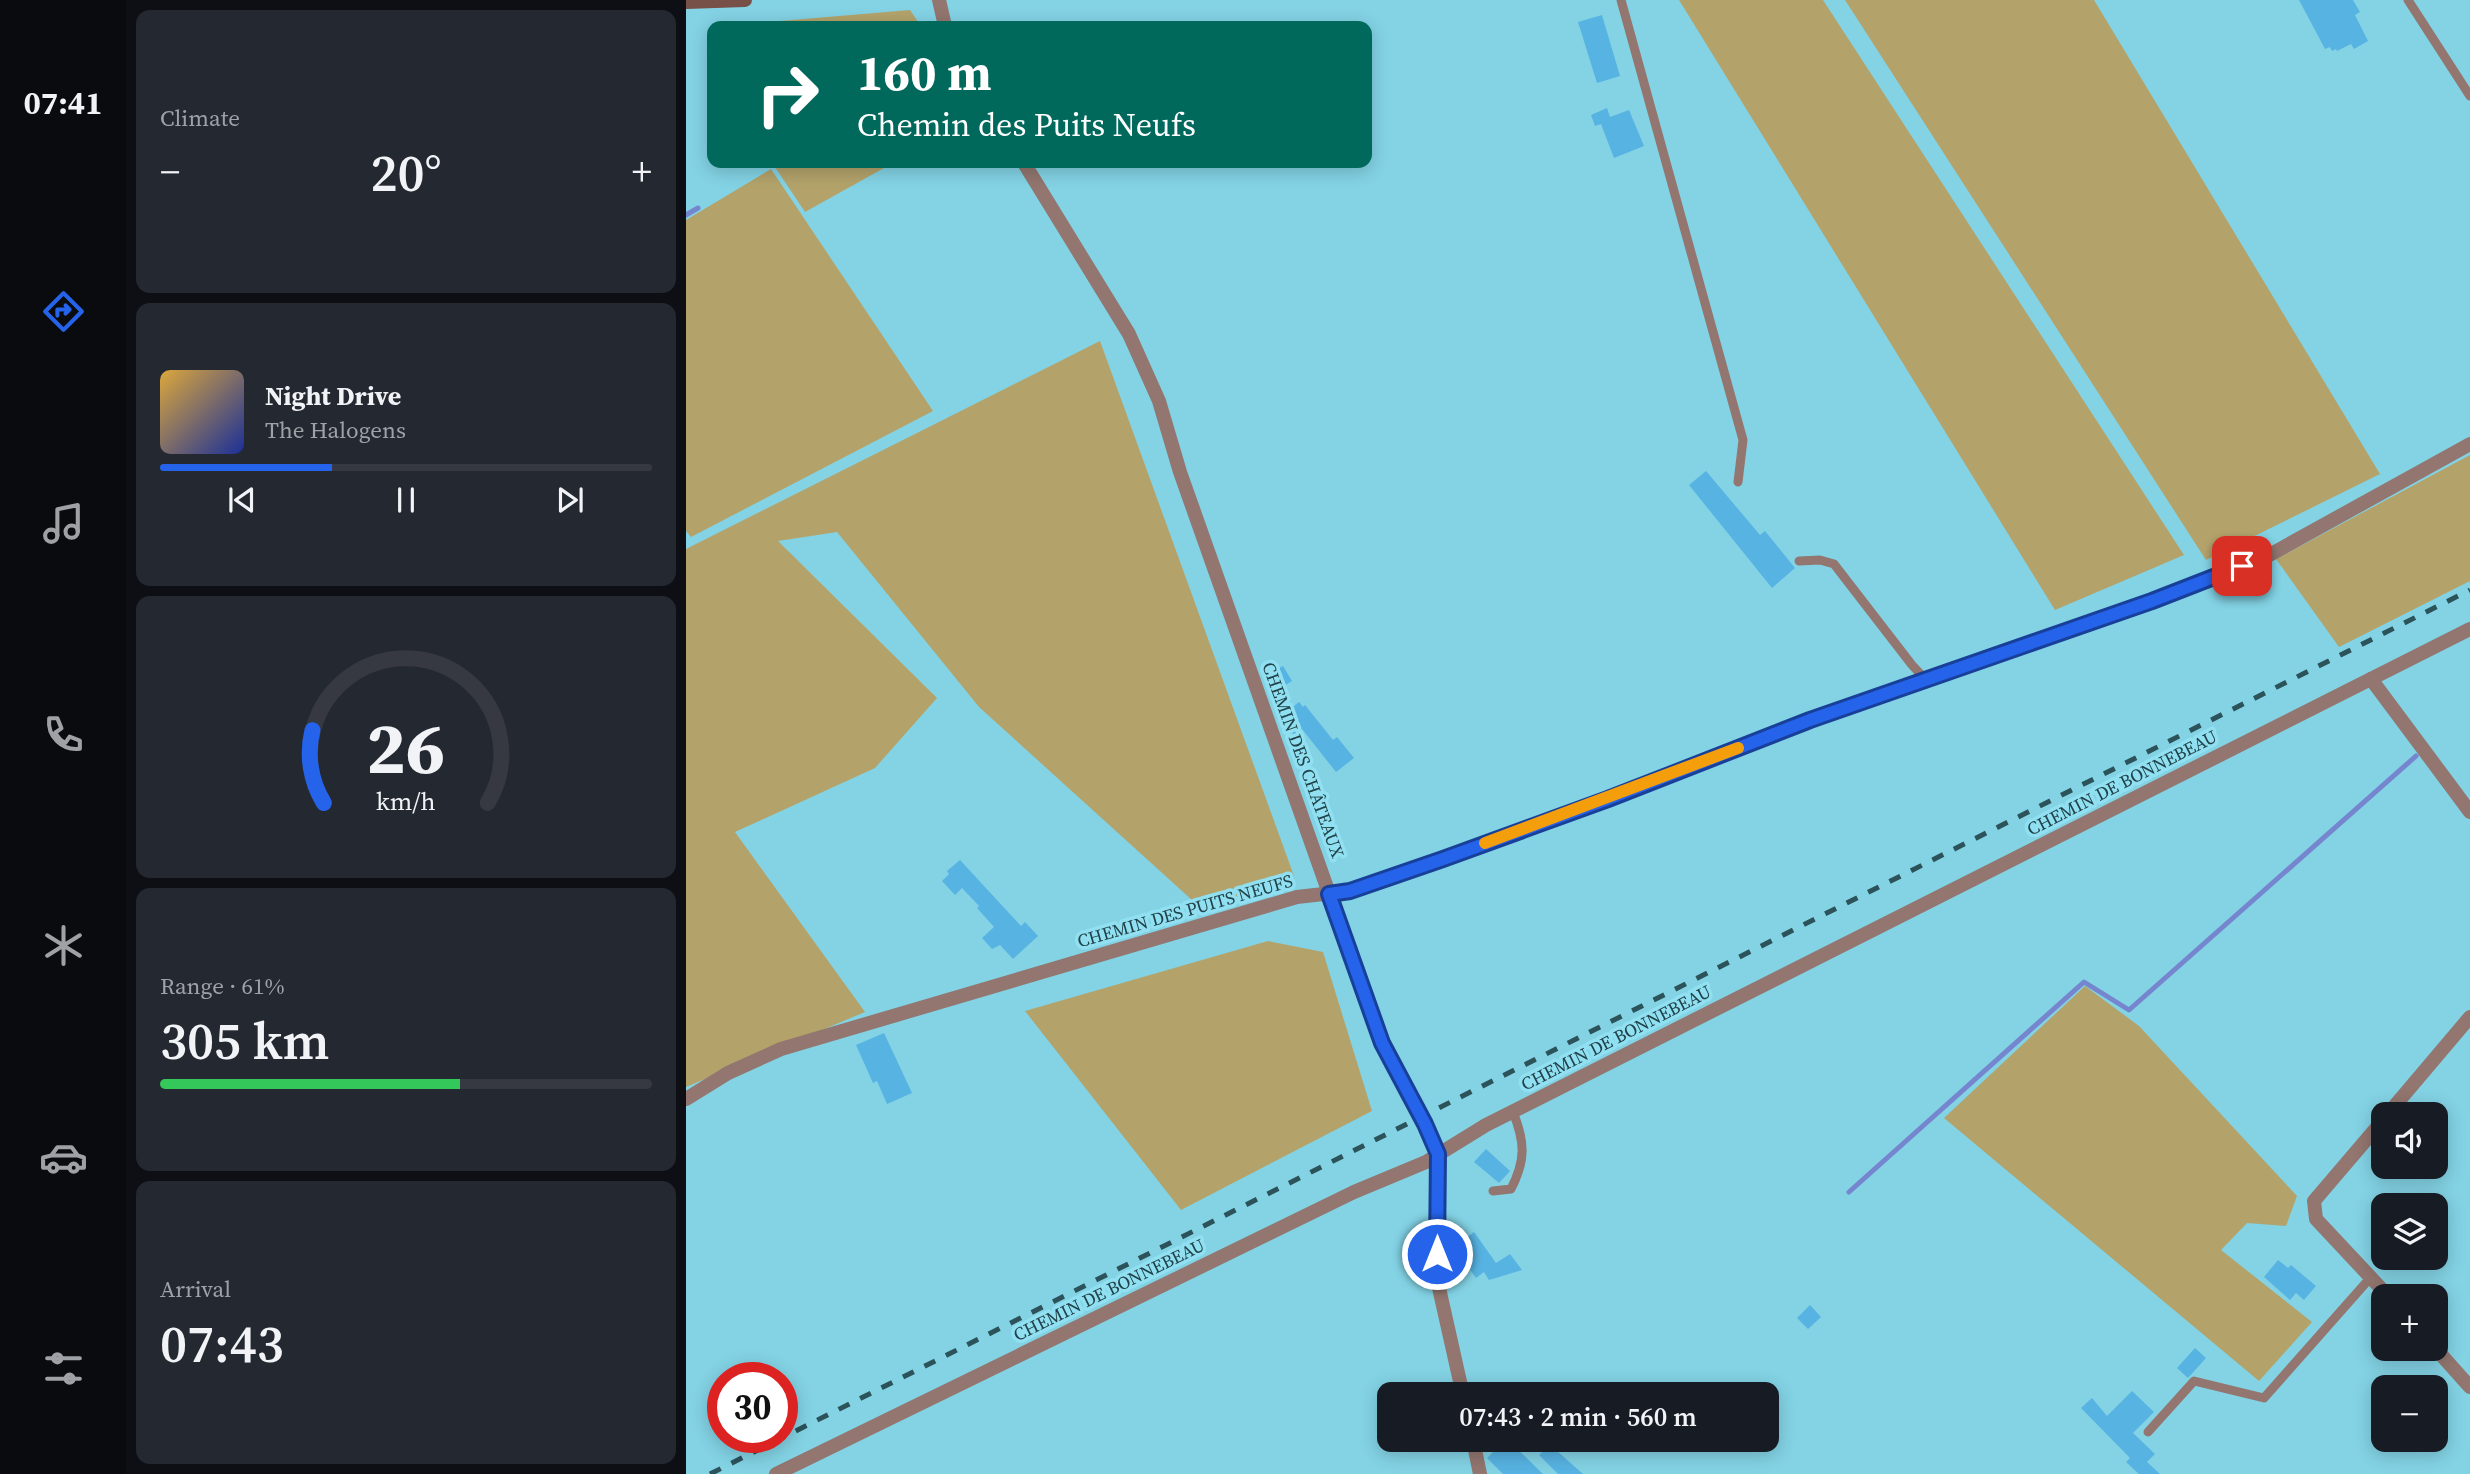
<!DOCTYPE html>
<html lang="en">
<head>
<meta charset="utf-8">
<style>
	:root { --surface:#171b24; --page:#242831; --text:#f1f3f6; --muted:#9ea1a6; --line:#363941; --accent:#2563eb }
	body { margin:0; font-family:"Source Serif 4",serif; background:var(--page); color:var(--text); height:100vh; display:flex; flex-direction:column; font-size:26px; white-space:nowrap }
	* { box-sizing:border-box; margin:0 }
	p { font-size:23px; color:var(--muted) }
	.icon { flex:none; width:38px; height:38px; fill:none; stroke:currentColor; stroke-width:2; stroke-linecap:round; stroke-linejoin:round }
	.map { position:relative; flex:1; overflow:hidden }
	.details { display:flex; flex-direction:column; gap:10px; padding:10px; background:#0d0f14; width:560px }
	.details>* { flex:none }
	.banner { position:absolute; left:21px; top:21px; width:665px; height:147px; border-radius:14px; box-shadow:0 4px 18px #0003; background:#00695c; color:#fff; overflow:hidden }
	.buttons { position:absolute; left:1685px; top:1102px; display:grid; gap:14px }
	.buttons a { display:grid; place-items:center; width:77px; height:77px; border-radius:14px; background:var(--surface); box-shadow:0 4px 18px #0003; font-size:35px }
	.speed { position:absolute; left:21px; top:1362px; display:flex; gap:14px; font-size:35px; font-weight:700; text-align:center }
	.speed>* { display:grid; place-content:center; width:91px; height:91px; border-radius:50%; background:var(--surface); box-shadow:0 4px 18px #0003; line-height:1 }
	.speed .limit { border:10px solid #d22; background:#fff; color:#111 }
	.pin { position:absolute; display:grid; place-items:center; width:60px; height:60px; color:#fff; margin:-30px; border-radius:14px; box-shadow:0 4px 10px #0006 }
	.me { position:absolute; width:77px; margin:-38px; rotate:0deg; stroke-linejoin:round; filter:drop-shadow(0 0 5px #0008) }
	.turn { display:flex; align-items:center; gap:24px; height:147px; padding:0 35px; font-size:32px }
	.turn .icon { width:91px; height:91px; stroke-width:2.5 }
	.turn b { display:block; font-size:49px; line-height:60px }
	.big { font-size:52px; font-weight:600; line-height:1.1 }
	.details .card { flex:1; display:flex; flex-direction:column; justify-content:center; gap:10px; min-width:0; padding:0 24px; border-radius:14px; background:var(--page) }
	.details .dial { align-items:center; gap:0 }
	.dial svg { height:182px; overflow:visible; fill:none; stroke:var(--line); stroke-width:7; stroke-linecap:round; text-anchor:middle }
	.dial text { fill:var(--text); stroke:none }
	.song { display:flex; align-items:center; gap:21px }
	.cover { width:84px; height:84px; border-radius:10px; background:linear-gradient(135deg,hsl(40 70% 55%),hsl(230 70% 35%)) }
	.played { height:7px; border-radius:4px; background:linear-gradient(90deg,var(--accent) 35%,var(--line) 35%) }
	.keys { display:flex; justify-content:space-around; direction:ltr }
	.heat { display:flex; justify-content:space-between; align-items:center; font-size:38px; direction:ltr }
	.charge { height:10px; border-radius:5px; background:linear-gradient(90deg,#34c759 61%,var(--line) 0) }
	.trip { position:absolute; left:691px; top:1382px; width:402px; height:70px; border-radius:14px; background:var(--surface); box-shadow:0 4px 18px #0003; font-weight:600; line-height:70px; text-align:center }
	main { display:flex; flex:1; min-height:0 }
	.menu { display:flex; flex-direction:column; width:126px; justify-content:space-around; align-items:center; background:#090b0e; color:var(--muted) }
	.menu .icon { width:49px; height:49px }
	.menu .active { color:var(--accent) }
	.menu b { font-size:32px; color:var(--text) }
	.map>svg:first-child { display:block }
	.green { fill:#b3a36b }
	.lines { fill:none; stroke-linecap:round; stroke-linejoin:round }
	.stream { stroke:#7585ce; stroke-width:5 }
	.building { fill:#57b3e2 }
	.lane { stroke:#92766f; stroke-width:9 }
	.street { stroke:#92766f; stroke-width:14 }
	.secondary { stroke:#775047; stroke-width:14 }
	.rail { stroke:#2c525a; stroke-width:5; stroke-dasharray:12 12; stroke-linecap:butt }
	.route-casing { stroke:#184099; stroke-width:18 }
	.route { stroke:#2563eb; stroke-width:12 }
	.slow { stroke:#f59e0b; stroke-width:12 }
	.labels { text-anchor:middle; stroke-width:7; stroke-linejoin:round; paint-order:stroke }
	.street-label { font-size:18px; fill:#214249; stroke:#90e0f2 }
</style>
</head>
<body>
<main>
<nav class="menu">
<b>07:41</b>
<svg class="icon active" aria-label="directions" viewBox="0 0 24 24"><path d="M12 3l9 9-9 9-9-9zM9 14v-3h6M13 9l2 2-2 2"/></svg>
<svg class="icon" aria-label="music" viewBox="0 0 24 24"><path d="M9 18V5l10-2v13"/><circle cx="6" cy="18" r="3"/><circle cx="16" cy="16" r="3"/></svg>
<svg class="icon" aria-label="phone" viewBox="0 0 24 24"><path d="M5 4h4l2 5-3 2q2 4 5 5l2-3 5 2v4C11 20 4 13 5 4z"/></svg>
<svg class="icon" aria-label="climate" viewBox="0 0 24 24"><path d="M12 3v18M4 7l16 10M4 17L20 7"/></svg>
<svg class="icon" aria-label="car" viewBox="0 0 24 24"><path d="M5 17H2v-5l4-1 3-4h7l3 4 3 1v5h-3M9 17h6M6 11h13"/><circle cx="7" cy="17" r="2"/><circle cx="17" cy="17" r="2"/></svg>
<svg class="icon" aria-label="filters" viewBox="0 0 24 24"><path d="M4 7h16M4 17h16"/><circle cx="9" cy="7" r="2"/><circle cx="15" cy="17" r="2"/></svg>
</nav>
<section class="details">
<div class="card"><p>Climate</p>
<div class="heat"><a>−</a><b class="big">20°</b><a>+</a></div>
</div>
<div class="card">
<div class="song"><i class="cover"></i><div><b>Night Drive</b><p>The Halogens</p></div></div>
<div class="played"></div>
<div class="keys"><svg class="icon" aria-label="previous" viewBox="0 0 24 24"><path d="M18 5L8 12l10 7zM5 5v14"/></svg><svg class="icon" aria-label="pause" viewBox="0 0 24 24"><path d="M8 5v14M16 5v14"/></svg><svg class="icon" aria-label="next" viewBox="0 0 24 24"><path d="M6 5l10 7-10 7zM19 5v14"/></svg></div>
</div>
<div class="card dial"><svg viewBox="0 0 100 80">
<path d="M14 69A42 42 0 1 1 86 69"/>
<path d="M14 69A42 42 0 0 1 9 37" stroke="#2563eb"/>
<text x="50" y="56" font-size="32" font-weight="700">26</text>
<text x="50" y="72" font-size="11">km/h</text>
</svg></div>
<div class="card"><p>Range · 61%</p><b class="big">305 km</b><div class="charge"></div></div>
<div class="card"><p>Arrival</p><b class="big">07:43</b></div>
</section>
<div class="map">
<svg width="1784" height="1474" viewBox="0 0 1784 1474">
	<rect width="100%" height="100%" fill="#83d3e5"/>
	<!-- green -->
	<g class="green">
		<polygon points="993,0 1137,0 1498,555 1369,610"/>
		<polygon points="1159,0 1408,0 1694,474 1520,560"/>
		<polygon points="224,10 235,26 98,26 94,21"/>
		<polygon points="96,163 207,163 119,212 89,167"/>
		<polygon points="85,169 247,411 5,537 0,531 0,220"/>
		<polygon points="414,341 608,876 517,910 293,707 151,532 92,541 251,698 189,768 49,832 179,1012 0,1087 0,549"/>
		<polygon points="1784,455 1784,581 1653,647 1590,559"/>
		<polygon points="582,941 637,952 686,1111 495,1210 339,1011"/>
		<polygon points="1399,986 1453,1026 1611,1196 1600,1226 1561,1223 1535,1250 1626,1322 1573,1381 1258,1118"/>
	</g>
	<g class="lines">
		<!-- stream -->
		<g class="stream">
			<polyline points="0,215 12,208"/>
			<polyline points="1163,1192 1398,982 1443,1010 1730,756"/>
		</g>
	</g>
	<!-- building -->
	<g class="building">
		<polygon points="1613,0 1667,0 1674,12 1669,15 1682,41 1668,49 1665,44 1651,51 1650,49 1646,51 1644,47 1639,49"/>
		<polygon points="916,15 934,76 911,83 892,22"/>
		<polygon points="921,108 924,117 943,110 958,146 928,158 915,124 909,126 905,115"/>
		<polygon points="1020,471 1074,535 1079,531 1109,568 1086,588 1003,485"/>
		<polygon points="597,666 606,681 588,692 581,675"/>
		<polygon points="613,702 617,707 619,705 647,740 651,737 668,758 650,772 616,729 608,735 597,721 605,715 602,711"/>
		<polygon points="274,860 335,926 339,922 352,936 327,959 314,945 306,949 296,938 308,927 291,908 293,906 276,888 269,895 256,881 263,874 261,871"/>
		<polygon points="198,1033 226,1093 201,1104 191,1081 187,1083 170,1045"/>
		<polygon points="800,1149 824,1171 813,1183 788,1162"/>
		<polygon points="788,1232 810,1263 824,1254 836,1270 803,1280 798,1272 790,1278 768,1247"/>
		<polygon points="1592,1260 1602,1268 1605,1265 1630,1286 1618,1300 1610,1293 1604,1300 1578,1277"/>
		<polygon points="1124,1305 1135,1317 1122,1329 1111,1318"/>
		<polygon points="1509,1348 1520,1358 1502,1378 1491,1368"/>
		<polygon points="1446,1391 1468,1412 1447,1433 1469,1454 1461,1462 1474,1474 1453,1474 1440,1462 1444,1458 1395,1408 1406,1398 1421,1416"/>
		<polygon points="812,1440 822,1440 857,1474 817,1474 801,1458 807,1452 804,1449"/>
		<polygon points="864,1444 871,1451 897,1474 872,1474 853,1455"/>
	</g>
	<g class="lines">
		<!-- lane -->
		<g class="lane">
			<polyline points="935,0 1057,440 1052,482"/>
			<polyline points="1722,0 1784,96"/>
			<polyline points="1113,561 1134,560 1148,564 1226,665 1240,680"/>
			<path d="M807 1191 825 1189C840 1160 839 1142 827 1112"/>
			<polyline points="1462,1432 1508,1381 1578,1398 1685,1277"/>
		</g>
		<!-- street -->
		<g class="street">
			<polyline points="253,0 259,26"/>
			<polyline points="338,163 443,334 473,401 494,472 696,1043 739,1124 752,1154 751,1279 777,1395"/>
			<polyline points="1685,679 1784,812"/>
			<polyline points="0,1099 42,1073 95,1049 611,897 664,891 922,799 1124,720 1466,601 1578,558 1784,444"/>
			<polyline points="1701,1115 1784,1017"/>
			<polyline points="1698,1119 1628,1201 1630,1219 1703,1297"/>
			<polyline points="1750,1349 1784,1387"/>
			<polyline points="787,1440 794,1474"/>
			<polyline points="90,1474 668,1192 740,1162 800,1125 1784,629"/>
		</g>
		<!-- secondary -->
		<polyline class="secondary" points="0,2 59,0"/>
		<!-- rail -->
		<polyline class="rail" points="24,1474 1784,590"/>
	</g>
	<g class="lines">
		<defs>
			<polyline id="route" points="751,1254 752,1154 739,1124 696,1043 643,894 664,891 757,859 922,799 1124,720 1466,601 1556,566"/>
		</defs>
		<!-- route casing -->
		<use href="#route" class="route-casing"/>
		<!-- route -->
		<use href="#route" class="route"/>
		<!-- slow -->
		<polyline class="slow" points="799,843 1052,748"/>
	</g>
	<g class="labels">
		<!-- street labels -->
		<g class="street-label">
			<text transform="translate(617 760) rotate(70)" y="6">CHEMIN DES CHÂTEAUX</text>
			<text transform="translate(1436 783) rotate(-27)" y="6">CHEMIN DE BONNEBEAU</text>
			<text transform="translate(499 911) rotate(-16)" y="6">CHEMIN DES PUITS NEUFS</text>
			<text transform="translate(930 1038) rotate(-27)" y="6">CHEMIN DE BONNEBEAU</text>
			<text transform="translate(423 1290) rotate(-26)" y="6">CHEMIN DE BONNEBEAU</text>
		</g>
	</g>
</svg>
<div class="buttons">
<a><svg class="icon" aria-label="sound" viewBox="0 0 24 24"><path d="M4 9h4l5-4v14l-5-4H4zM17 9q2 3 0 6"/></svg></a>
<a><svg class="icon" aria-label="layers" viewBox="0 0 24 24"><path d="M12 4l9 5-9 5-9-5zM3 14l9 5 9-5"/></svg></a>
<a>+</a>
<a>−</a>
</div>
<div class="speed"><div class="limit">30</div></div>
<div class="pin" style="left:1556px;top:566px;background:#d93025"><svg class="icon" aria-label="arrive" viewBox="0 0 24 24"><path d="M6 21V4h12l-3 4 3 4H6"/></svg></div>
<svg class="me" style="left:751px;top:1254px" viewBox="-20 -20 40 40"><circle r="17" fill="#2563eb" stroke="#fff" stroke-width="3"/><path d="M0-11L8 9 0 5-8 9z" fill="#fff"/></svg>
<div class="trip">07:43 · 2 min · 560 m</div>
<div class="banner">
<div class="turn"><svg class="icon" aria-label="right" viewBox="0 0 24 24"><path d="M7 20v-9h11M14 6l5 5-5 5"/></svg><div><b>160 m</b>Chemin des Puits Neufs</div></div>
</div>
</div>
</main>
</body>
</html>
